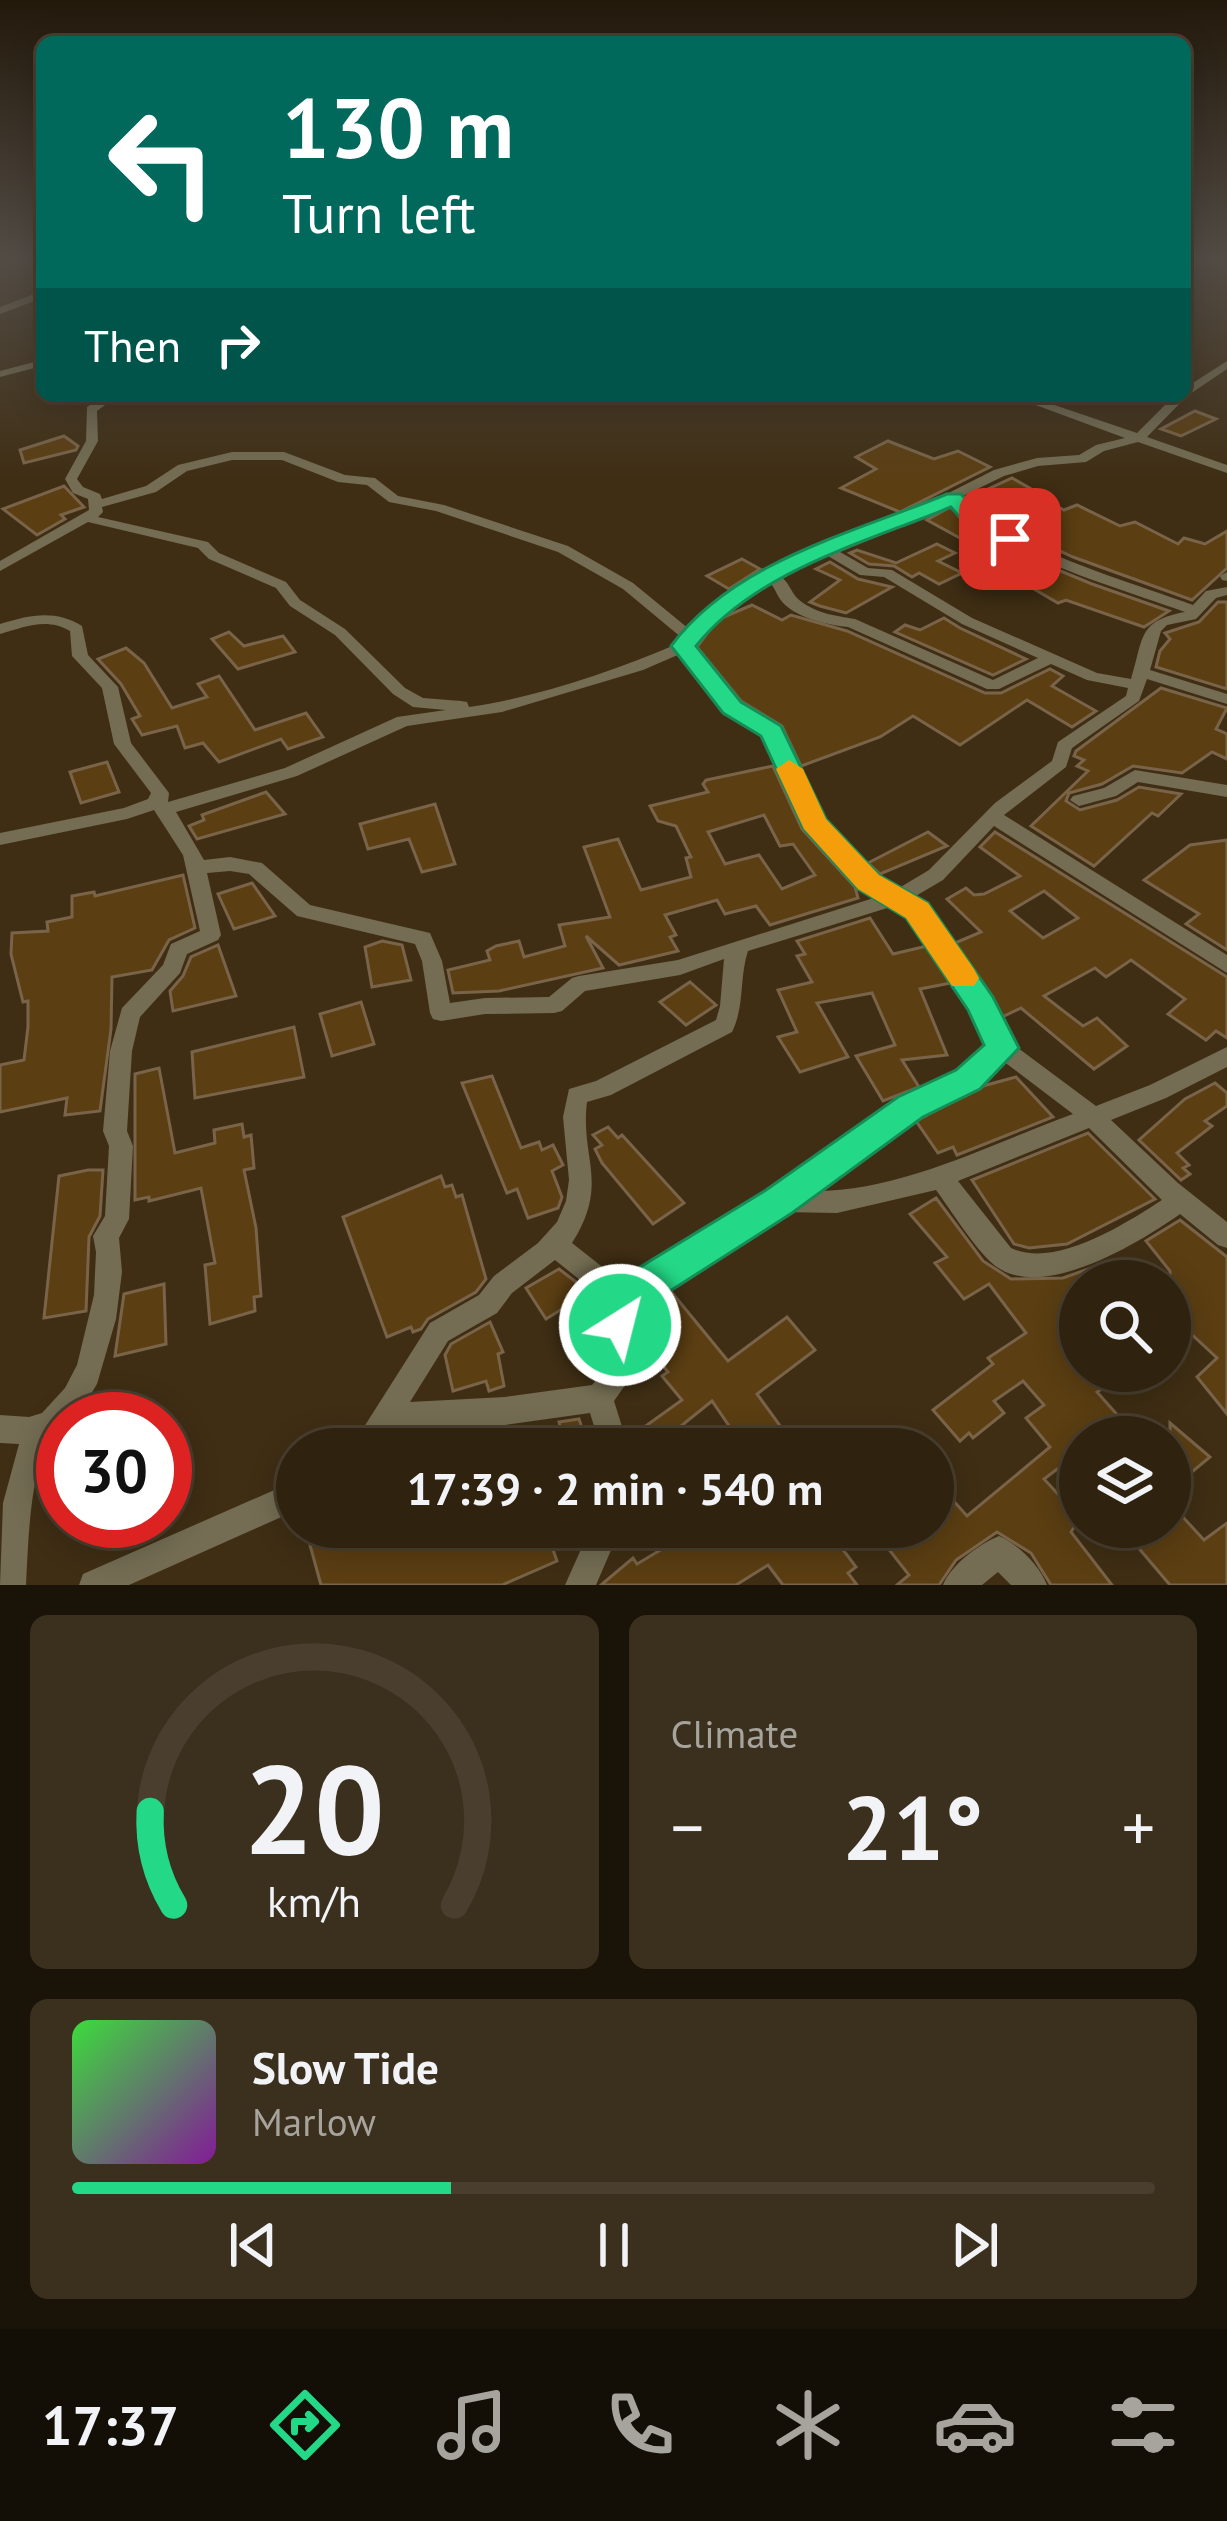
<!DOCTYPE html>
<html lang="en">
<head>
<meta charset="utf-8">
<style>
	:root { --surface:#2f220f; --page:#3b2f1d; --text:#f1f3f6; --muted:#a7a49e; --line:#4a3f2f; --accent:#23d886 }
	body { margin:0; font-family:"PT Sans",sans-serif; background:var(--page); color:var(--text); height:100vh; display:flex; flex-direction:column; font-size:45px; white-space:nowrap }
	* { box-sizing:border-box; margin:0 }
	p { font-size:39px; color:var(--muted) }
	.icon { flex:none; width:66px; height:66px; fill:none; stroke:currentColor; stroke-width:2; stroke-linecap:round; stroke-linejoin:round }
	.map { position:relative; height:1585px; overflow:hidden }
	.details { display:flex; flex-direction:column; gap:30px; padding:30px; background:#1a1308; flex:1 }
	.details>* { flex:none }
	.hud { position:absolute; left:36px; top:36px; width:1155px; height:366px; border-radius:18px; box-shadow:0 6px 30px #0003,0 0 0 3px var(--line); background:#00695c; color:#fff; overflow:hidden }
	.fabs { position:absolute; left:1059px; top:1260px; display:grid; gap:24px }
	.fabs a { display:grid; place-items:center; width:132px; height:132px; border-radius:50%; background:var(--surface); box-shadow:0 6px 30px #0003,0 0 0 3px var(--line); font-size:60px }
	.speed { position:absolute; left:36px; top:1392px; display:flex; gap:24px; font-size:60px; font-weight:700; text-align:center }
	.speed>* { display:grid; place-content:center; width:156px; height:156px; border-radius:50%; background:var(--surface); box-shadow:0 6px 30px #0003,0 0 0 3px var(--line); line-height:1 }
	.speed .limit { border:18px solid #d22; background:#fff; color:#111 }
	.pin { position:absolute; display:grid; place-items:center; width:102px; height:102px; color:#fff; margin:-51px; border-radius:24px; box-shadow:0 6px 18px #0006 }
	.me { position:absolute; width:132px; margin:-66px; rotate:36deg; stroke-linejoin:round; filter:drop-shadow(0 0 9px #0008) }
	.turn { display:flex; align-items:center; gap:42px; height:252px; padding:0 48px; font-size:54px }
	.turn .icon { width:156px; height:156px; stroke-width:2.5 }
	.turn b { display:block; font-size:84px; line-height:102px }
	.then { display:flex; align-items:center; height:114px; padding:0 48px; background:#0003; gap:24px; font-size:45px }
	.big { font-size:90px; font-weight:600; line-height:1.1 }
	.details .widget { flex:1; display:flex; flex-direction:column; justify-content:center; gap:18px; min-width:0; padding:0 42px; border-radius:18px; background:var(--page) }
	.details .dial { align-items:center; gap:0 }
	.dial svg { height:312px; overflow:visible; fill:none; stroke:var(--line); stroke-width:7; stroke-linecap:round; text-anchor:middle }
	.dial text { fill:var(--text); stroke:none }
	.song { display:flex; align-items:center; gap:36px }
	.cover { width:144px; height:144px; border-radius:18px; background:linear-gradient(135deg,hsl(120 70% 55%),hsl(290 70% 35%)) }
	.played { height:12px; border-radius:6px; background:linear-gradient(90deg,var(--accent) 35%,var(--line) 35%) }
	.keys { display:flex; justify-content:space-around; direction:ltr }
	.heat { display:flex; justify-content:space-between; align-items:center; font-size:66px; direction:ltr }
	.details .tiles { flex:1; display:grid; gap:30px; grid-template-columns:1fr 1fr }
	.widget:last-child { grid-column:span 2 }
	.trip { position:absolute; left:276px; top:1428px; width:678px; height:120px; border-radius:60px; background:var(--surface); box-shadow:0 6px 30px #0003,0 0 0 3px var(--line); font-weight:600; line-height:120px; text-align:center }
	.tab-bar { display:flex; height:192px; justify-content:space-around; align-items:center; background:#130e06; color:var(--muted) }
	.tab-bar .icon { width:84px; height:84px }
	.tab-bar .current { color:var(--accent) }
	.tab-bar b { font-size:54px; color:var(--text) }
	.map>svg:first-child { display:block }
	.building { fill:#5b3e12; stroke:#796449; stroke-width:3; fill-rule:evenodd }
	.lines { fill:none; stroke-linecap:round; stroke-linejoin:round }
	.street { fill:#746d53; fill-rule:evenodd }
	.route { fill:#23d886; stroke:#178c57; stroke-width:3 }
	.slow { fill:#f59e0b }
</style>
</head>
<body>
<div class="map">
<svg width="1227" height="1585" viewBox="0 0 1227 1585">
	<rect width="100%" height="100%" fill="#3f2e14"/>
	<!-- building -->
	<g class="building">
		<polygon points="1195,411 1216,419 1181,436 1161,429"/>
		<polygon points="64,436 78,446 76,450 24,463 20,450"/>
		<polygon points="888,441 934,459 958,451 990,467 900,512 841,488 876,469 856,457"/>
		<polygon points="1012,478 1033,490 1028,492 1064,510 1077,505 1120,526 1135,522 1178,544 1184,538 1205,544 1227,531 1227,568 1192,600 1073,557 1015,530 969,498"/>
		<polygon points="64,486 84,507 61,515 65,519 37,535 3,509"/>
		<polygon points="950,507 973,526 980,530 960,538 927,520"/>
		<polygon points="937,544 955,553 938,561 962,573 939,584 919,573 912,577 894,566 869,564 850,553 857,550 896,563"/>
		<polygon points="1029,558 1092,584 1169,611 1144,627 1066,600 1058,603 1005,572"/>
		<polygon points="742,559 760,569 729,589 707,576"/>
		<polygon points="830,562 858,579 892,587 846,613 820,606 810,602 840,580 816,569"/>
		<polygon points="1218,602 1227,602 1227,689 1156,667 1160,651 1170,639 1165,633 1199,622"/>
		<polygon points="752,605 782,620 791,615 847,631 985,693 1001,693 1050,669 1063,676 1052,686 1096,711 1072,727 1027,700 960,745 913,716 880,737 801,766 782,726 741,701 697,647 717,620"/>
		<polygon points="944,618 960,628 1026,659 993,675 895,632 905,625 920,630"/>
		<polygon points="229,632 244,646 283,636 295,652 238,669 212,639"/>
		<polygon points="126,648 144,663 172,708 207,697 198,684 219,676 255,730 306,713 323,737 288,749 281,739 219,762 203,743 185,748 177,726 142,735 132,719 140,716 121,684 98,659"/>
		<polygon points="1161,688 1227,708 1216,729 1227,734 1227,759 1212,752 1182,773 1133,766 1102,784 1069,793 1066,801 1080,810 1117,800 1139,787 1181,794 1158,816 1152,813 1094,866 1031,826 1088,771 1077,766 1084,760 1074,756 1076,751"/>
		<polygon points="107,762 119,792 81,803 70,772"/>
		<path d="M773 766 802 829 855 887 858 898 770 925 756 906 725 914 717 900 665 915 676 935 670 937 678 951 619 965 586 936 603 968 499 991 453 993 448 970 490 960 487 951 496 946 519 941 524 957 565 946 559 925 610 917 584 847 618 839 641 890 691 877 686 858 691 857 676 826 658 821 650 806 708 792 703 784 706 780ZM764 815 780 846 793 844 815 875 782 889 759 855 725 864 708 832Z"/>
		<polygon points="266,792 285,814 197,839 189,826 204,820 202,815"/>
		<polygon points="435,804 455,864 422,872 409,839 368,849 360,824"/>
		<polygon points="928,832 947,846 880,874 868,863"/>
		<path d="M995 832 1227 977V1038L1216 1031 1206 1040 1168 1014 1185 999 1131 960 1106 977 1095 968 1044 996 1083 1026 1097 1018 1127 1046 1094 1069 1021 1008 1002 1017 955 943 981 932 947 899 966 888 974 895 984 894 1020 876 980 847ZM1044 891 1078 918 1043 938 1010 911Z"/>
		<polygon points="1227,840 1227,950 1186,924 1199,914 1144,880 1190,845"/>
		<polygon points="183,875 195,928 169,940 152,970 112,977 111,1029 100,1111 65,1115 67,1098 0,1112 0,1065 24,1060 28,1027 28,1001 23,1002 11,954 12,933 48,931 47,922 72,917 72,896 94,892 95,896"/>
		<polygon points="252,883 275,916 234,929 218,894"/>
		<polygon points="870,918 893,954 927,946 951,983 920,989 947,1055 902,1060 919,1087 883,1101 856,1056 895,1045 872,993 817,1003 848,1057 800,1072 778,1037 797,1032 778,990 812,982 797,956 805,954 797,941"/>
		<polygon points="382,941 402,945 411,980 372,987 365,947"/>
		<polygon points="218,945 236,996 173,1011 170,991 183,976 191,957"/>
		<polygon points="690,982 716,1005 686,1025 660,1002"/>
		<polygon points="361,1002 374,1044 332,1056 320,1014"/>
		<polygon points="294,1027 304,1077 195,1098 192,1052"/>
		<polygon points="159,1068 175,1153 215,1143 214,1130 242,1124 244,1137 251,1135 254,1168 244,1170 256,1228 261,1296 254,1297 255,1311 210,1324 205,1265 215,1263 201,1188 149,1201 149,1197 135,1200 135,1074"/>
		<polygon points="492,1076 521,1148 539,1142 542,1150 553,1145 563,1165 552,1171 562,1197 558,1208 528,1218 517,1189 507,1193 462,1083"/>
		<polygon points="1016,1077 1053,1117 957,1155 953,1147 938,1153 916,1121 983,1086"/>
		<polygon points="1215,1083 1227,1093 1227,1106 1205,1121 1212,1126 1177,1153 1189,1165 1183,1168 1190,1174 1181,1180 1139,1140 1185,1099"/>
		<polygon points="608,1127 618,1138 622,1135 684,1203 653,1224 602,1163 595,1149 602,1145 593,1135"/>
		<polygon points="1088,1133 1155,1199 1067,1244 1029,1248 1014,1244 972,1180"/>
		<polygon points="88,1170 103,1170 100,1216 89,1237 86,1311 44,1318 59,1176"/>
		<polygon points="441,1176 445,1187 452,1185 456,1197 462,1195 486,1279 476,1292 428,1319 421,1329 413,1332 411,1327 387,1337 343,1217"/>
		<polygon points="936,1198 983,1261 1011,1279 1063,1278 1105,1263 1117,1281 1080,1281 1080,1371 1129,1371 1097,1392 1137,1437 1080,1437 1080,1452 1044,1479 1080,1518 1071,1532 1112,1585 1051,1585 1031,1553 997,1532 956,1560 939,1585 897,1585 909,1575 873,1529 844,1551 856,1567 848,1573 857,1585 783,1585 768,1565 736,1585 601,1585 633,1558 637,1564 699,1527 933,1527 933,1512 951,1498 967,1516 1050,1447 1026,1418 1044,1405 1023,1381 994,1401 1004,1413 973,1438 969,1433 960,1441 933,1410 993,1364 988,1358 1026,1333 989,1284 964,1299 935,1263 947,1257 910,1214"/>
		<polygon points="1180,1220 1227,1257 1227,1414 1197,1377 1217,1358 1188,1331 1170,1344 1170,1271 1146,1241"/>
		<polygon points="559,1269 580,1285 583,1296 546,1319 526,1288"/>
		<polygon points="164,1284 166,1344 115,1356 124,1294"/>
		<polygon points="669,1289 728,1361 787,1317 815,1350 757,1394 797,1449 745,1449 712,1401 676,1430 691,1449 655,1449 640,1430 682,1400 662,1376 668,1372 647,1346 650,1343 640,1331 640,1307"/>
		<polygon points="490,1322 503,1352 498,1354 504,1386 489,1391 486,1381 453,1391 445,1355 451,1344"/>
		<polygon points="579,1419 589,1449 503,1449 560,1426 559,1422"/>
		<polygon points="1170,1423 1210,1457 1181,1481 1170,1469"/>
		<polygon points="1170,1503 1204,1540 1227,1523 1227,1585 1170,1585 1136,1545 1159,1527 1170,1527"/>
		<polygon points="305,1527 545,1527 557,1561 502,1585 321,1585"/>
	</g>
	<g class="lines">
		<!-- street -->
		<g class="street">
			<polygon points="42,291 42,298 0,314 0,307"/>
			<polygon points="42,360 42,366 0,377 0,371"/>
			<path d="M1227 361V369L1187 396 1147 437 1227 465V473L1138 442 1104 451 1086 462 1038 466 1004 476 961 497C1025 554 1114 576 1193 605L1206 591 1227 587V595L1216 598 1196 619 1167 625 1161 631 1150 670 1227 694V704L1147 679 1139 701 1072 748 1066 767 1004 815 1227 955V973L994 826 943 880 914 897 924 905 976 981 1010 1042 1096 1106 1150 1085 1227 1047V1067L1166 1098 1111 1120 1178 1183 1227 1222V1248L1218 1245 1180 1214C1139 1243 1040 1304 993 1264 976 1250 950 1209 936 1190L837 1213 783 1212 636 1305 635 1371 614 1401 629 1449H601L590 1413 505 1425 408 1430 396 1425 380 1449H350L430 1323 479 1295 494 1276 538 1243 557 1222 566 1201 569 1180 563 1117 569 1089 596 1081 716 1020 720 1006 724 959 680 975 585 991 562 1011 554 1013 485 1014 441 1021 433 1019 430 1013 422 961 415 944 297 916 249 874 230 871 207 873 221 935 218 940 187 954 180 973 140 1017 132 1051 127 1131 133 1146 129 1219 119 1238 122 1272 116 1319 97 1384 76 1419H63C63 1439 44 1449 38 1469 29 1507 28 1546 26 1585H0L3 1503 19 1444 0 1443V1415L29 1417 42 1413 65 1388 77 1365 94 1295 96 1252 93 1236 105 1216 109 1146 103 1131 110 1051 122 1008 163 965 171 944 200 931 183 855 154 810 127 819 0 845V833L124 808 148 799 151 793 114 744 102 688 72 656 70 631C46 617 25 627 0 634V624C29 615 55 609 82 626L88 655 118 687 131 743 169 793 168 802 285 768 397 717 446 710 413 707 393 694 335 635 290 606 276 588 209 559 198 548 88 522 0 571V561L89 510 88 499 73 493 65 479 86 441 87 407 103 396H117L97 411 98 441 77 479 83 487 100 494 102 499 146 486 178 465 232 452H284L345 475 375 478 398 496 444 505 568 546 633 583 689 629 704 611 764 572 903 516 994 470 1037 458 1079 455 1096 445 1125 438 1011 396H1028L1137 433 1174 396H1185V388ZM232 460H282L338 482 367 485 389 502 436 511 558 552 623 589 682 638 677 644C614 671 538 697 469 707L467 702 461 701 423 698 405 688 345 629 300 600 286 582 219 553 208 542 98 517 103 512 102 507 156 492 187 471ZM951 502C1015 561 1106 583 1185 612 1137 621 1144 638 1131 679L1097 673 972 618 892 570 868 568 840 552 913 522ZM828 556 860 575 884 577 962 624 1038 658 993 680 855 619C836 616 814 613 798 599 790 591 790 583 780 576ZM769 582C774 586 776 593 780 599 792 617 827 625 848 627L987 689H999L1051 664 1087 680 1128 688 1126 696 1058 742 1052 761 995 803 929 870 899 888 875 877 821 820 778 728 738 704 691 647 714 617ZM680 654 726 712 765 735 806 827 861 887 880 896 678 960 579 976 572 978 549 997 485 998 450 1003 442 961 430 933 310 905 262 863 230 857 204 860 176 812 297 776 407 726 502 712 643 670ZM897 905C932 932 969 1006 990 1046L960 1074 902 1100 770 1193 624 1284 572 1243C610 1183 580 1159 587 1102L611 1095 732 1032C745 1006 739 978 748 951ZM1003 1061 1073 1114C990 1144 901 1192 812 1191L918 1114 976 1086ZM1089 1128 1162 1200C1125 1224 1055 1269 1011 1248L958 1181ZM555 1260 610 1304 608 1366 592 1385 505 1397 410 1402 448 1341 497 1313 512 1293Z"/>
			<polygon points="1227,572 1227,581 1222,580 1220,576"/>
			<polygon points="1135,770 1227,785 1227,797 1138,782 1116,796 1079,806 1070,800 1073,796 1104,788"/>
			<polygon points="297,1480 297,1510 129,1585 79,1585 83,1574"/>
			<polygon points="591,1527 621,1527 596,1585 565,1585"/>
			<path d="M999 1536C1018 1544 1040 1566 1047 1585H1011L998 1572 982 1585H943C951 1565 979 1544 999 1536Z"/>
		</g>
	</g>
	<!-- sky -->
	<linearGradient id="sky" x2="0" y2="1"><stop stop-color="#23190b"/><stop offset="0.54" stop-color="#524c45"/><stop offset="1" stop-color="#524c45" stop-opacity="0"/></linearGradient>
	<rect width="1227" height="480" fill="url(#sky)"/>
	<!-- route -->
	<path class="route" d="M947 494H961L975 510 1020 539 1010 545 1002 544 961 519 951 507C864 543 756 571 696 646L741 702 781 726 826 819 879 875 928 903 993 997 1019 1048 980 1089 923 1117 792 1213 642 1309 634 1339 620 1344 605 1339 599 1325 609 1286 766 1190 898 1097 956 1070 984 1045 968 1010 906 918 858 889 804 829 761 736 723 713 671 646C734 561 853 533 947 494Z"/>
	<!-- slow -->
	<polygon class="slow" points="789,760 803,769 826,819 879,875 928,903 974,969 979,978 974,986 952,986 906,918 858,889 804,829 776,769"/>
</svg>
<div class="fabs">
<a><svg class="icon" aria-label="search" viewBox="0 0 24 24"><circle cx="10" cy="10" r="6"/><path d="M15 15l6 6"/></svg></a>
<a><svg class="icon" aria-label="layers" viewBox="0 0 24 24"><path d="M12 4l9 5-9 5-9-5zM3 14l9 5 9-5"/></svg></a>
</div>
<div class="speed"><div class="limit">30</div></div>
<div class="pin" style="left:1010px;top:539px;background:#d93025"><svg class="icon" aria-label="arrive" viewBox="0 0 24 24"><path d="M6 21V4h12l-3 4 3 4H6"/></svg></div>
<svg class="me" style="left:620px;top:1325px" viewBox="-20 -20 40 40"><circle r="17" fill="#23d886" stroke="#fff" stroke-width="3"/><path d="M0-11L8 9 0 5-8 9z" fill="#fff"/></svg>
<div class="trip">17:39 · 2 min · 540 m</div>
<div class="hud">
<div class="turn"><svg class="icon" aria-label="left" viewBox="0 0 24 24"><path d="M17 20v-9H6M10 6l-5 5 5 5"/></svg><div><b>130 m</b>Turn left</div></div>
<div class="then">Then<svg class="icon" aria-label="right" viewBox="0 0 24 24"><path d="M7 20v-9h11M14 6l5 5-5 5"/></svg></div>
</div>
</div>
<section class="details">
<div class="tiles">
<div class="widget dial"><svg viewBox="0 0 100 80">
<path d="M14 69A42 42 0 1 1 86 69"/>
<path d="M14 69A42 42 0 0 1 8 45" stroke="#23d886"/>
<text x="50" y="56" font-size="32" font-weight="700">20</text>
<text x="50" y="72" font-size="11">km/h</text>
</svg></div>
<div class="widget"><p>Climate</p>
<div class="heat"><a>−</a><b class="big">21°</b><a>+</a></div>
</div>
<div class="widget">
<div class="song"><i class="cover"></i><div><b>Slow Tide</b><p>Marlow</p></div></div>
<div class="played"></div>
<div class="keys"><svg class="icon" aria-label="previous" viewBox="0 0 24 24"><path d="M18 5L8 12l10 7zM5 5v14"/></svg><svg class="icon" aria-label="pause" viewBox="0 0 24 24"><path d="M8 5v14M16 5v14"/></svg><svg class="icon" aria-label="next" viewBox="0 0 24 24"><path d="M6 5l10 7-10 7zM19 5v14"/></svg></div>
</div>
</div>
</section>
<nav class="tab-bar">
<b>17:37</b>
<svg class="icon current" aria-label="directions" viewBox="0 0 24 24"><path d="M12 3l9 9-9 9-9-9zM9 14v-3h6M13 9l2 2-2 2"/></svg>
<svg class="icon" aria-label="music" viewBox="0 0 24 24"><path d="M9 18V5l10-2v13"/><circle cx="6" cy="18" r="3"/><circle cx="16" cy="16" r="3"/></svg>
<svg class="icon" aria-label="phone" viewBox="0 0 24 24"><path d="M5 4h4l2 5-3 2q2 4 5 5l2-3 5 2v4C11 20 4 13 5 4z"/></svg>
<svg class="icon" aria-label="climate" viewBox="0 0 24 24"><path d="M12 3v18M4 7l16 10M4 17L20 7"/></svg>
<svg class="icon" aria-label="car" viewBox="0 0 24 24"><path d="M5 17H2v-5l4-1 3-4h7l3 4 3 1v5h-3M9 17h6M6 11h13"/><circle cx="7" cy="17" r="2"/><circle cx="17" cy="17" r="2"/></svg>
<svg class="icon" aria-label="filters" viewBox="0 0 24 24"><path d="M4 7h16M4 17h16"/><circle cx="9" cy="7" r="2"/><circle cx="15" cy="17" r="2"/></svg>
</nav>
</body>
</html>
